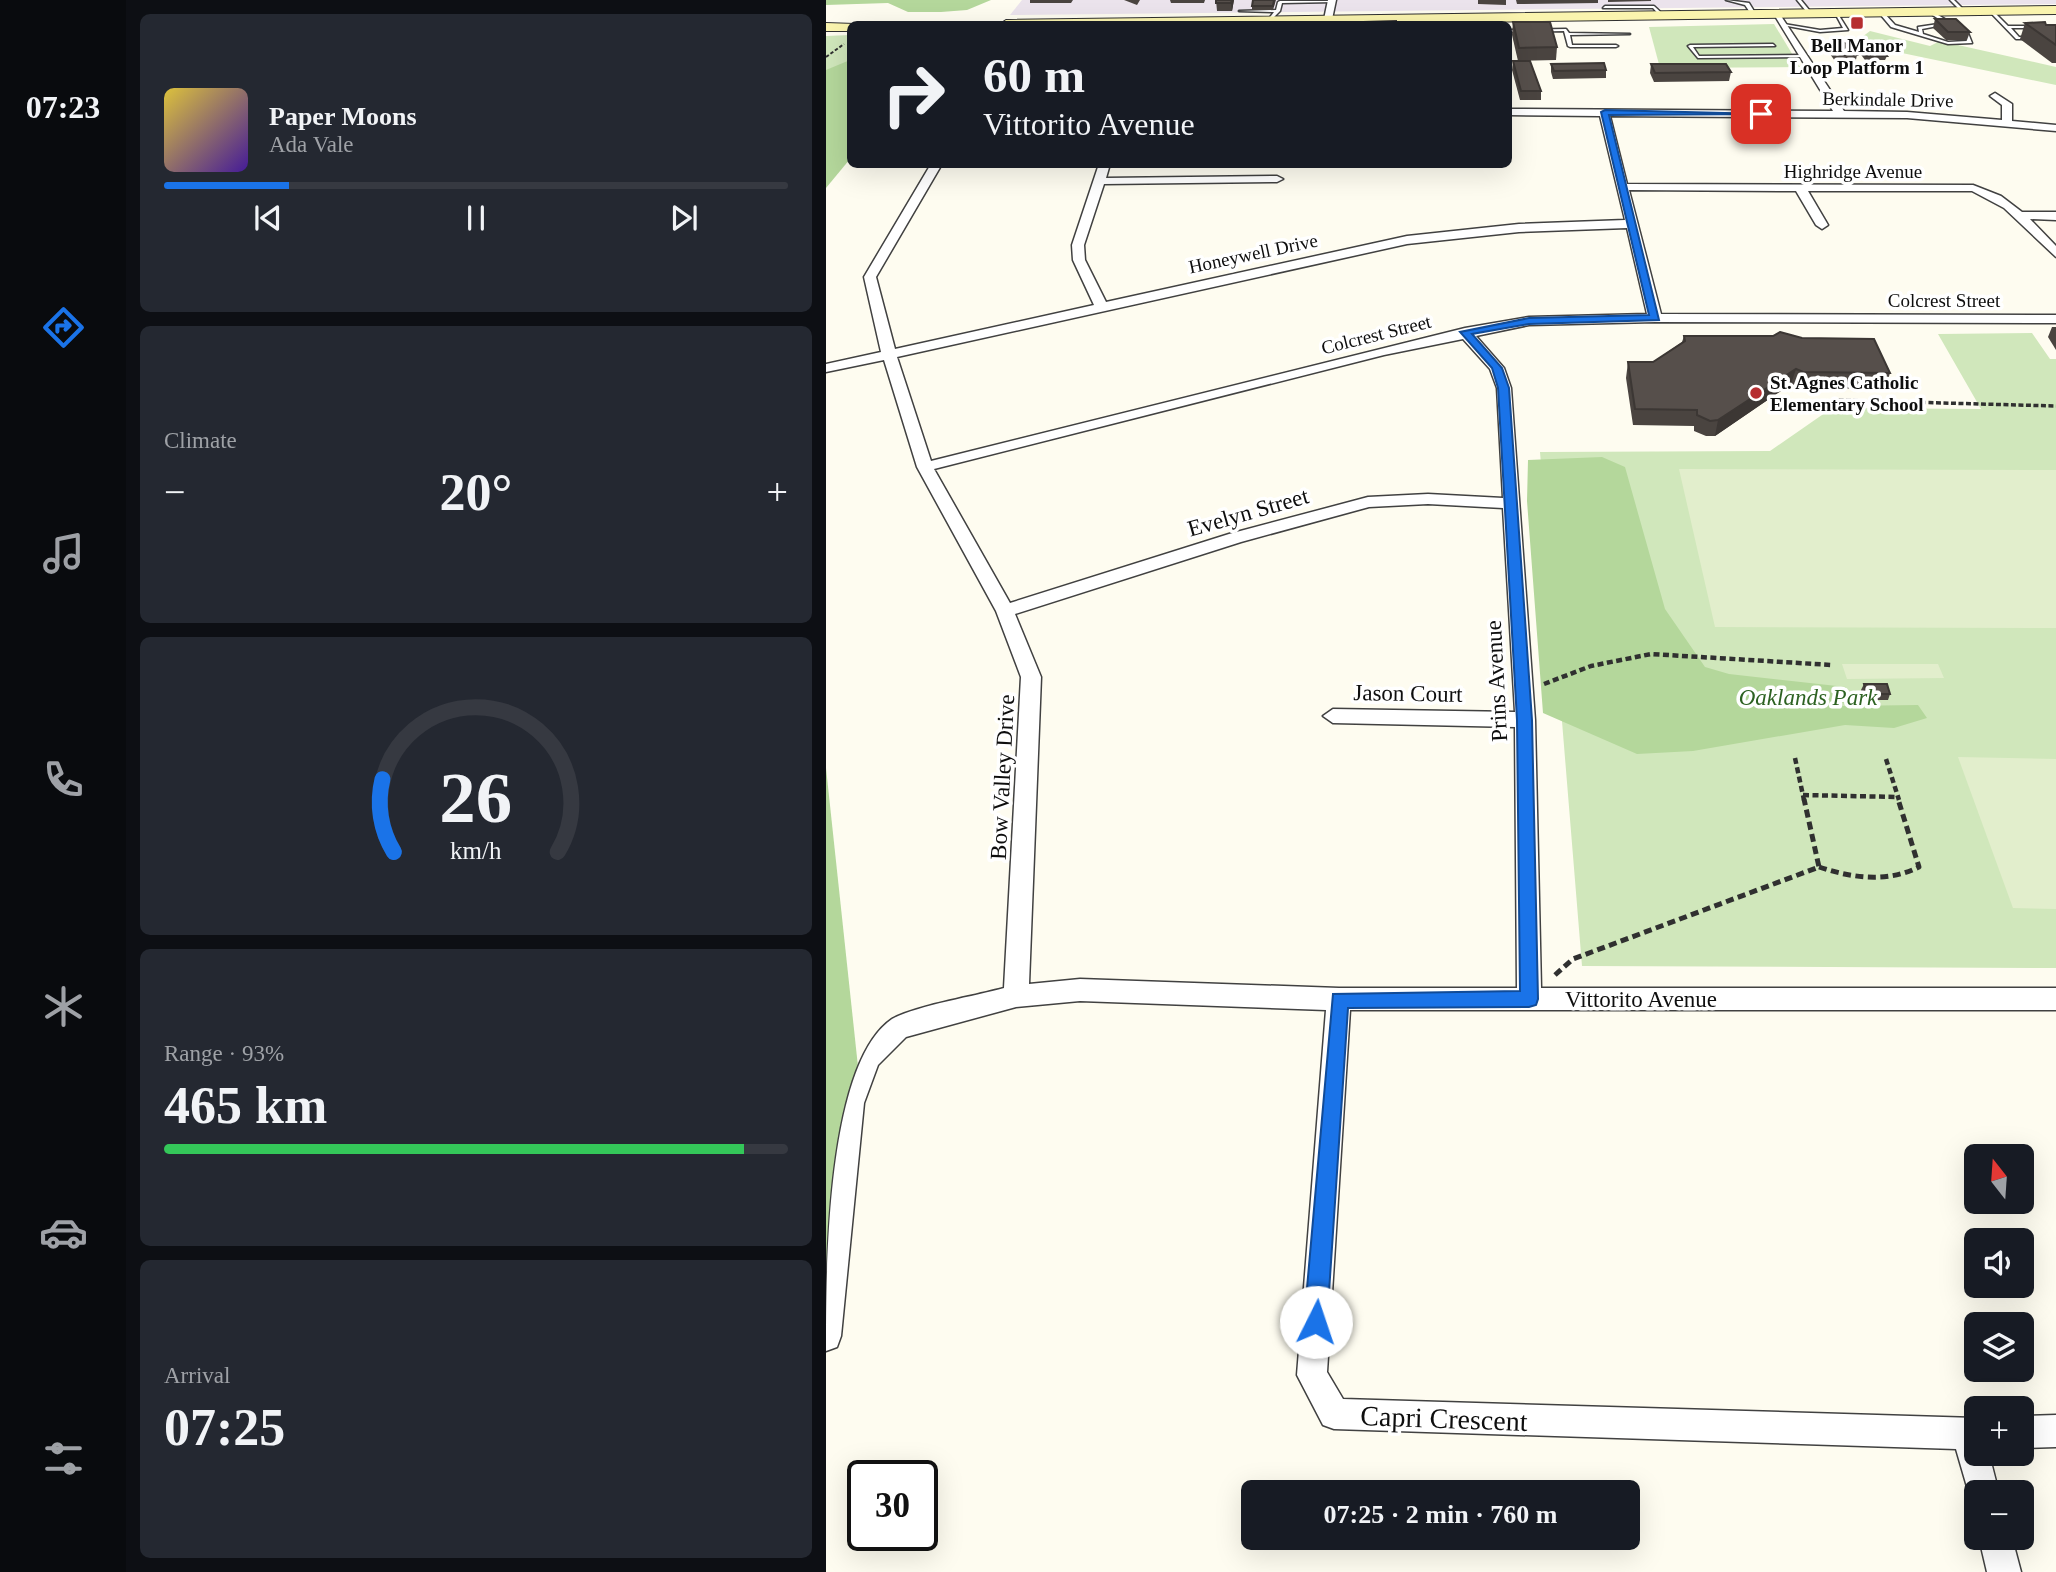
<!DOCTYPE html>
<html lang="en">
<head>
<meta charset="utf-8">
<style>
	:root { --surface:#171b24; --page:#242831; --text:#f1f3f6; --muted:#9ea1a6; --line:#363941; --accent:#1a73e8 }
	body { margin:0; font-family:Georgia,serif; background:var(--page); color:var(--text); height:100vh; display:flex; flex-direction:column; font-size:26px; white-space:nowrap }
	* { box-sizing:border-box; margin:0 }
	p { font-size:23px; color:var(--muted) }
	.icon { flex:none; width:38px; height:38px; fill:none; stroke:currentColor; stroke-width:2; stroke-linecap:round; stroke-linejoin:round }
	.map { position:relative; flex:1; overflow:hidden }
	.side { display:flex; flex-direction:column; gap:14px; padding:14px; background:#0d0f14; width:700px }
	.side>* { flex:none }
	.hud { position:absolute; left:21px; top:21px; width:665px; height:147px; border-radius:10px; box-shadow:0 7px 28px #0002; background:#171b24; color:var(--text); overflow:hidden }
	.needle { width:46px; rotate:343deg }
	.buttons { position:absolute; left:1138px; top:1144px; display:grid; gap:14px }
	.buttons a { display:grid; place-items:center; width:70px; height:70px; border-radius:10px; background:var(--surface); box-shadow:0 7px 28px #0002; font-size:35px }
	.speed { position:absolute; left:21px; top:1460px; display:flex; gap:14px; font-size:35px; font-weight:700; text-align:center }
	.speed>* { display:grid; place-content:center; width:91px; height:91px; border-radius:50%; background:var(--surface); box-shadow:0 7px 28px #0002; line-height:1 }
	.speed .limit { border:4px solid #111; border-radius:10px; background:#fff; color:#111 }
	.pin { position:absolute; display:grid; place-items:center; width:60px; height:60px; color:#fff; margin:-30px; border-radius:14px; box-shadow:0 4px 10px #0006 }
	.me { position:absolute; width:77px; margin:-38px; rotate:4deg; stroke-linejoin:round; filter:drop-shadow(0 0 5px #0008) }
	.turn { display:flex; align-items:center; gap:24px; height:147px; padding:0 21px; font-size:32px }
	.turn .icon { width:91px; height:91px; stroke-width:2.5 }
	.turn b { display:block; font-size:49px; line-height:60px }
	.big { font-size:52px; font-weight:600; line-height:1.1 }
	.side .tile { flex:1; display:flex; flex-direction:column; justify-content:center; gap:10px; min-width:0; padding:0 24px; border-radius:10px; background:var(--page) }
	.side .dial { align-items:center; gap:0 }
	.dial svg { height:182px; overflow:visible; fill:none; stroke:var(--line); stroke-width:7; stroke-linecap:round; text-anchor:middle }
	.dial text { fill:var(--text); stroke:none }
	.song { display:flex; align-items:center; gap:21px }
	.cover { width:84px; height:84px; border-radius:10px; background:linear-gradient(135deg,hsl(50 70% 55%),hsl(260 70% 35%)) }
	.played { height:7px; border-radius:4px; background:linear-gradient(90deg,var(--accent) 20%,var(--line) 20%) }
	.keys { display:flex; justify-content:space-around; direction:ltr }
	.heat { display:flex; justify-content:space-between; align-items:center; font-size:38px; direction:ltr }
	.charge { height:10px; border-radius:5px; background:linear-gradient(90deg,#34c759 93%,var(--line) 0) }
	.trip { position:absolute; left:415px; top:1480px; width:399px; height:70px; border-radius:10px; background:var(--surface); box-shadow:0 7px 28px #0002; font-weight:600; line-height:70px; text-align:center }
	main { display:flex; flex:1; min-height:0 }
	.menu { display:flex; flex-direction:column; width:126px; justify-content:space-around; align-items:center; background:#090b0e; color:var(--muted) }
	.menu .icon { width:49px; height:49px }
	.menu .current { color:var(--accent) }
	.menu b { font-size:32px; color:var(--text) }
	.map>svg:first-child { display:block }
	.industrial { fill:#ebe3ec }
	.green { fill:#d0e7bb }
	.forest { fill:#b4d79b }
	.pitch { fill:#e2eecc }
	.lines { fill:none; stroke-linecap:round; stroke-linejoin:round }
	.service-casing { stroke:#414141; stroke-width:3 }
	.minor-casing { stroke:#414141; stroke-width:3 }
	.secondary-casing { stroke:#303030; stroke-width:2 }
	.path-far3 { stroke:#303030; stroke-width:2; stroke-dasharray:3.5 2; stroke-linecap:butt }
	.path-far2 { stroke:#303030; stroke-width:3.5; stroke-dasharray:5 2.5; stroke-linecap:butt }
	.path-far1 { stroke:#303030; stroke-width:4.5; stroke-dasharray:6 3.5; stroke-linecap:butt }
	.path { stroke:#303030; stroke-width:5; stroke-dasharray:8 4.5; stroke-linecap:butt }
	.service { fill:#fff; fill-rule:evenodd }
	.minor { fill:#fff; fill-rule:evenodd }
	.secondary { fill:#faf4ae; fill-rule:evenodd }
	.wall { fill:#4a4440 }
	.shaded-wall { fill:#3c3734 }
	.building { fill:#564f4b; stroke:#3c3734; stroke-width:2 }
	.route { fill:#1a73e8; stroke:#114b97; stroke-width:2 }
	.poi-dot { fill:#b62e30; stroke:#fff; stroke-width:2.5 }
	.labels { text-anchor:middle; stroke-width:7; stroke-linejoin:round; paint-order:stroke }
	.far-poi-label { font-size:19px; font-weight:bold; fill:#0e0e0e; stroke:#fff }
	.far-street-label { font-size:19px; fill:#0e0e0e; stroke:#fff }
	.street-label { font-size:23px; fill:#0e0e0e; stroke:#fff }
	.park-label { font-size:23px; font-style:italic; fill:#2d6222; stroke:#fff }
	.near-street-label { font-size:28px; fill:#0e0e0e; stroke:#fff }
</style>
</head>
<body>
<main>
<nav class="menu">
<b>07:23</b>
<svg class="icon current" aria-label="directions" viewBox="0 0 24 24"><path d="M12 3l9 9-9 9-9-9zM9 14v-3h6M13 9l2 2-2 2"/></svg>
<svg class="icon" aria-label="music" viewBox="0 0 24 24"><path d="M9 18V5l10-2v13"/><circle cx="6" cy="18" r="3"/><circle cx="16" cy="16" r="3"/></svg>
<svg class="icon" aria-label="phone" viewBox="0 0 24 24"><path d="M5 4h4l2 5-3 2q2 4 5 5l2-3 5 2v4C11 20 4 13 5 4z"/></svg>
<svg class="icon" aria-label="climate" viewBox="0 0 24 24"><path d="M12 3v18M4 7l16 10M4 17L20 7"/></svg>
<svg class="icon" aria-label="car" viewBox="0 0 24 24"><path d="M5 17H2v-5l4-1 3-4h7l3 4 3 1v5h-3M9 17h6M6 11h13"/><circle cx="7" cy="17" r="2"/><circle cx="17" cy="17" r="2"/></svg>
<svg class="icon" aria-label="filters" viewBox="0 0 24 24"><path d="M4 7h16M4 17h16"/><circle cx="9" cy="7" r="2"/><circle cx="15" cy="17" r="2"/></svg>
</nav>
<section class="side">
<div class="tile">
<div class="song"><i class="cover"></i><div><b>Paper Moons</b><p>Ada Vale</p></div></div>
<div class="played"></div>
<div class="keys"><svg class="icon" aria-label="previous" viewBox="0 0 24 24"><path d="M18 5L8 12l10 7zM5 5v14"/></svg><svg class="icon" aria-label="pause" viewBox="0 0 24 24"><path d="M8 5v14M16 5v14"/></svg><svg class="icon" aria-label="next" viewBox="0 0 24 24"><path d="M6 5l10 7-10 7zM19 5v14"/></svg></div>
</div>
<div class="tile"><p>Climate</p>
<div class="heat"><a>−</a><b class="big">20°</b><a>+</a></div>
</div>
<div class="tile dial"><svg viewBox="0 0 100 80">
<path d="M14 69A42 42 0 1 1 86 69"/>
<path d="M14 69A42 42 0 0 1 9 37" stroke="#1a73e8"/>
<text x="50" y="56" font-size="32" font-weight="700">26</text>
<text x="50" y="72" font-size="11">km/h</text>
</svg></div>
<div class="tile"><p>Range · 93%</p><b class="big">465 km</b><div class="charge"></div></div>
<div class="tile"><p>Arrival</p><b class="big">07:25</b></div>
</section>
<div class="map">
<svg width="1230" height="1572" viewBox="0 0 1230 1572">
	<rect width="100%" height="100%" fill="#fefcf0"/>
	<!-- industrial -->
	<polygon class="industrial" points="196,0 1230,0 1230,4 184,15"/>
	<!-- green -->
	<g class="green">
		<polygon points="948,24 974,67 834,68 823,27"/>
		<polygon points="1044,31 1104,46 1114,41 1230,67 1230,85 1028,43"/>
		<polygon points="24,35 24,148 0,174 0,36"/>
		<polygon points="1206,333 1224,359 1230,359 1230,968 756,966 714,452 944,451 1006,408 1155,409 1112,334"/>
	</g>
	<!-- forest -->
	<g class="forest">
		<polygon points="0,0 165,0 141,10 115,12 82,12 62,3 0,5"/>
		<polygon points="24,60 24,159 0,188 0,70"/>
		<polygon points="776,457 799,467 839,609 879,667 903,674 1020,687 1017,706 1092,705 1101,718 1068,728 1019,725 867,751 811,754 717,713 701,501 702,460"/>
		<polygon points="0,768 33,1076 0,1317"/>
	</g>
	<!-- pitch -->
	<g class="pitch">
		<polygon points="853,469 1230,470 1230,628 889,627"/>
		<polygon points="1016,664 1112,664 1118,678 1021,679"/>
		<polygon points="1132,757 1230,759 1230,909 1187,908"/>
	</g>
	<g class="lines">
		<defs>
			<g id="service">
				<polygon points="900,0 923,3 931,16 927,17 919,5"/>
				<polygon points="971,0 975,0 988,16 984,16"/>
				<polygon points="1124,0 1128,0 1142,14 1138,14"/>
				<polygon points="454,1 506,1 508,2 456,3 454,11 443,22 441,21 448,12 413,11 450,10 452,2"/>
				<polygon points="779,6 828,6 840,17 836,18 827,8 777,8"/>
				<polygon points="1163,11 1167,11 1182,26 1230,26 1230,28 1185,28 1193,37 1230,37 1230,39 1190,39"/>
				<path d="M1107 12 1142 33 1146 43 1122 44 1065 27 1054 14 1058 13 1069 25 1093 32 1092 27 1119 23 1105 14ZM1122 24 1138 35 1141 41 1122 42 1097 34 1096 29Z"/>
				<polygon points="1012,14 1022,30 994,32 956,25 958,24 994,30 1017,28 1010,15"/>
				<polygon points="740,29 743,33 804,34 744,35 746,45 790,45 792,46 790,47 744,47 742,46 738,31 682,32 682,30"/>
				<polygon points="947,44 949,46 867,47 873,56 978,55 980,56 978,57 872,58 862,46 864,45"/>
			</g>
			<g id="minor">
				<polygon points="502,0 510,0 505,24 497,24"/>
				<path d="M953 13 1018 111 1081 112 1176 120V105L1164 96 1169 93 1186 104V121L1230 125V131L1081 118 784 116 801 184 1147 185 1175 196 1196 212H1230V220L1204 219 1230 246V257L1178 208 1146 191H982L1002 225 996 229 990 225 970 191 803 190 835 314 1230 315V323L829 322 703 325 650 336 678 368 685 388 709 720 715 988H1230V1010H524L501 1372 517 1399 1150 1418V1454H1163L1173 1493H1150V1506L1146 1504 1130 1449 508 1429 497 1425 471 1375 500 1010 254 1001 190 1007 80 1037 52 1065 38 1103 15 1336 11 1347 0 1351C0 1270 0 1064 66 1019 89 1006 150 996 178 988L195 677 170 611 91 467 58 360 0 372V364L55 352 38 277 105 164H116L50 277 69 349 268 305 247 260 246 245 273 164H284L280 178 451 176 457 179 451 182 278 184 258 245 259 260 280 302 581 236 693 224 799 220 774 116 682 115V109L1007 111 949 16ZM801 228 821 314 703 317 639 328 105 461 71 357 581 244 693 232ZM637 339 664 369 671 388 677 498 602 494 542 497 403 534 184 603 108 469 558 355ZM602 504 677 508 689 712 507 709 497 716 507 723 689 727 691 988H513L254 979 203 984 215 677 189 614 415 542 543 507Z"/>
				<polygon points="1230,1415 1230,1447 1195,1448 1195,1416"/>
				<polygon points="1153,1538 1186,1538 1195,1572 1161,1572"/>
			</g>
			<g id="secondary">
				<polygon points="1230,6 1230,14 495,24 174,24 180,20"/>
				<polygon points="0,23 29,24 24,24 24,31 0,31"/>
			</g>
		</defs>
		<!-- service casing -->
		<use href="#service" class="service-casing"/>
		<!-- minor casing -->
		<use href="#minor" class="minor-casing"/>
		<!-- secondary casing -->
		<use href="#secondary" class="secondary-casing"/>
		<!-- path-far3 -->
		<polyline class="path-far3" points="0,57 18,44"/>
		<!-- path-far2 -->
		<polyline class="path-far2" points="1005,400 1230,406"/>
		<!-- path-far1 -->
		<g class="path-far1">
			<polyline points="718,684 765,666 825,654 1006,665"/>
			<polyline points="969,758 978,800"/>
			<polyline points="1060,759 1073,800"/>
			<polyline points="977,795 1071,797"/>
		</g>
		<!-- path -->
		<g class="path">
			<path d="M993 867C1026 878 1061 883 1093 867L1072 799"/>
			<polyline points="729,975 747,959 993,867 978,799"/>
		</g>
		<!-- service -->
		<use href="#service" class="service"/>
		<!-- minor -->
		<use href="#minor" class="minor"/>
		<!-- secondary -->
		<use href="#secondary" class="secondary"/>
	</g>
	<!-- wall -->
	<g class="wall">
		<polygon points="204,0 247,0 245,3 204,3"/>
		<polygon points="298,0 314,0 311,5"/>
		<polygon points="344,0 379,0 378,3 345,3"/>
		<polygon points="390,0 408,0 406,11 391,11"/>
		<polygon points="427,0 451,0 450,0 447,10 426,10 426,6"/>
		<polygon points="652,0 680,0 680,5 652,4"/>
		<polygon points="690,0 772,0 772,3 691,4"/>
		<polygon points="782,0 825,0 825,1 782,2"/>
		<polygon points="1109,19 1144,32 1141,40 1120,40 1107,28"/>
		<polygon points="687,22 731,47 730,60 692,61 686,35"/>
		<polygon points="1199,23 1220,25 1230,25 1230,63 1226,63 1194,39"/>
		<polygon points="1004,43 1031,55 1029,64 1011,64 1002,51"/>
		<polygon points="1034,48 1061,56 1059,60 1039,60 1033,52"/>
		<polygon points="687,61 715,91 715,100 694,100 686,70"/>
		<polygon points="725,64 780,70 780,78 727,79 725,72"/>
		<polygon points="825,64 905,72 903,81 828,82 824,73"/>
		<polygon points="1226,327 1230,327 1230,350 1222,337"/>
		<polygon points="858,336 1064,373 1059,389 973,388 965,384 889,436 880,436 868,431 868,426 807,425 800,378 802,362 827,362 856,342"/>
		<polygon points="1038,684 1064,694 1062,700 1039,700 1035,690"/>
	</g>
	<!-- shaded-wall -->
	<g class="shaded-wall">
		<polygon points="406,0 408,0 406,11 405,3"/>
		<polygon points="970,369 965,384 889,436 892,420"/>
	</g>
	<!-- building -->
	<g class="building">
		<polygon points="390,0 406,0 405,3 390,3"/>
		<polygon points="427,0 448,0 447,6 426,6"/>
		<polygon points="1109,19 1130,19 1144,32 1122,32"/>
		<polygon points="570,21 570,24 538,24 538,22"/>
		<polygon points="687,22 724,22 731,47 693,48"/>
		<polygon points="1219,22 1220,25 1230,25 1230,45 1199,23"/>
		<polygon points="1004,43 1022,43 1031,55 1013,55"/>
		<polygon points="1034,48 1056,50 1061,56 1040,56"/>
		<polygon points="687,61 704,61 715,91 695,91"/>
		<polygon points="778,63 780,70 728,71 725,64"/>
		<polygon points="825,64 900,64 905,72 829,73"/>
		<polygon points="954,332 976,338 1048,339 1064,373 977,372 970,369 892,420 884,421 871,415 871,410 809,409 802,362 827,362 859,341 858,336 947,336"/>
		<polygon points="1038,684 1061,684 1064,694 1041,694"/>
	</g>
	<!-- route -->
	<polygon class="route" points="779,110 939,114 783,115 833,320 703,324 646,334 676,368 683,388 706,720 712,999 710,1005 703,1007 522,1008 501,1322 498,1330 490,1333 482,1330 478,1322 507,994 694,991 691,720 672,388 666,368 634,332 703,318 823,315 775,112"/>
	<!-- markers -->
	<g class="poi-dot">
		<rect x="1024" y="16" width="14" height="14" rx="3.5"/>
		<circle cx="930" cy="393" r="7"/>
	</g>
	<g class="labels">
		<!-- far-poi labels -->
		<g class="far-poi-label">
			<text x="1031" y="52">Bell Manor<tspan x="1031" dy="22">Loop Platform 1</tspan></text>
			<text x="944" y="389" text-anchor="start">St. Agnes Catholic<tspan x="944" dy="22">Elementary School</tspan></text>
		</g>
		<!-- far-street labels -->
		<g class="far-street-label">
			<text transform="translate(1062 99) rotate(1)" y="7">Berkindale Drive</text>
			<text x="1027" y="178">Highridge Avenue</text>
			<text transform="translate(427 253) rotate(-12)" y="7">Honeywell Drive</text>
			<text x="1118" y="307">Colcrest Street</text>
			<text transform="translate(550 334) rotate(-14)" y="7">Colcrest Street</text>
		</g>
		<!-- street labels -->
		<g class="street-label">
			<text transform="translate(422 512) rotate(-16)" y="8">Evelyn Street</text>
			<text transform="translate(670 681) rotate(-93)" y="8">Prins Avenue</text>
			<text transform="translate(582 693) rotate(1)" y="8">Jason Court</text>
			<text transform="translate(176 777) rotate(-87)" y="8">Bow Valley Drive</text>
			<text x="815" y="1007">Vittorito Avenue</text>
		</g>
		<!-- park labels -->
		<g class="park-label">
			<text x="982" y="705">Oaklands Park</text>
		</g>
		<!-- near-street labels -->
		<g class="near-street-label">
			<text transform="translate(618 1418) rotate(2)" y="10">Capri Crescent</text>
		</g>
	</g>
</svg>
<div class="buttons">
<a><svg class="needle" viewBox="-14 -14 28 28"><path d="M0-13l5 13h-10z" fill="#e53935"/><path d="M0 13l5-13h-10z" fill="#9ea1a6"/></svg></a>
<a><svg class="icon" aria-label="sound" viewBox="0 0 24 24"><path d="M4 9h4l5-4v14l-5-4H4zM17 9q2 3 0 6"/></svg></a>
<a><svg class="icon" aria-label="layers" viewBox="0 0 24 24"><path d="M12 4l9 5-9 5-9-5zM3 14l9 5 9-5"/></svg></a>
<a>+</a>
<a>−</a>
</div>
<div class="speed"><div class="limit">30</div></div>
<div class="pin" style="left:935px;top:114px;background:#d93025"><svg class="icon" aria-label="arrive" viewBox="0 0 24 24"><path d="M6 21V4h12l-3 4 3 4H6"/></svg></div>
<svg class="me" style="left:490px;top:1322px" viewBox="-20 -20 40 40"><circle r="19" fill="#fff"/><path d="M0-13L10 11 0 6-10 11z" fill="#1a73e8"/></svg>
<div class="trip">07:25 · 2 min · 760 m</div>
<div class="hud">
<div class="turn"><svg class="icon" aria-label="right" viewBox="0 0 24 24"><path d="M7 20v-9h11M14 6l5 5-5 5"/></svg><div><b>60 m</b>Vittorito Avenue</div></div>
</div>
</div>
</main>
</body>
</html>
